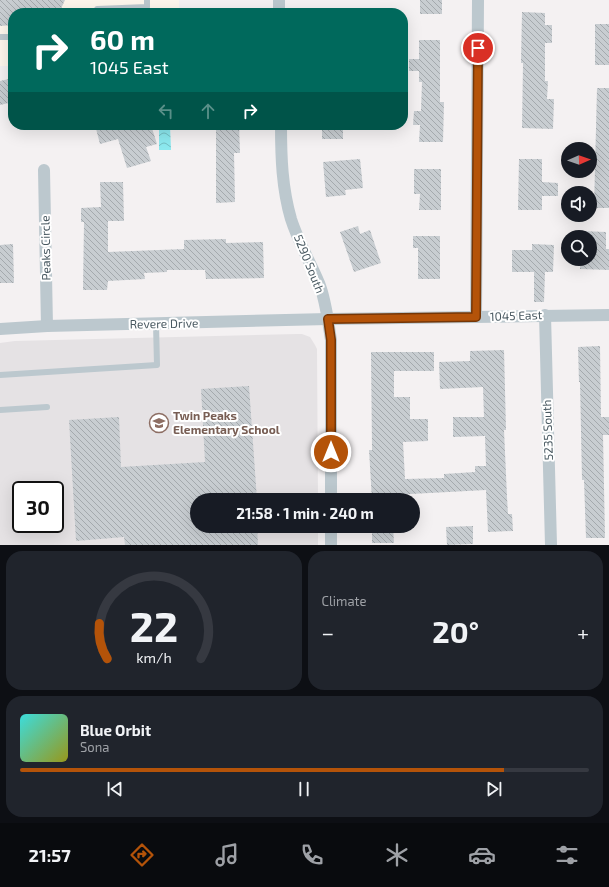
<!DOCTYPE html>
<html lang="en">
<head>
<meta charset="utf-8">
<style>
	:root { --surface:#171b24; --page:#20242c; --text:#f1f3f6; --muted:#9ea1a6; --line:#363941; --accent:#b45309 }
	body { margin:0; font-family:"Exo 2",sans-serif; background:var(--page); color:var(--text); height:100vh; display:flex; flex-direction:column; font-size:15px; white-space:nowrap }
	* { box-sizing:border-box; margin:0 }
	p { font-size:13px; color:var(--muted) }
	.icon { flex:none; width:22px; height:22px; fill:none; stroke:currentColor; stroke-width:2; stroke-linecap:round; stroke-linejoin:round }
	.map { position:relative; height:545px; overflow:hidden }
	.sheet { display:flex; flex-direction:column; gap:6px; padding:6px; background:#0d0f14; flex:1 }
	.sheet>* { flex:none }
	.guide { position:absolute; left:8px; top:8px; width:400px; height:122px; border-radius:16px; box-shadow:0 4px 16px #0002; background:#00695c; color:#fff; overflow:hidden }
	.needle { width:26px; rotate:88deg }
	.tools { position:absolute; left:561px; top:142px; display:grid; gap:8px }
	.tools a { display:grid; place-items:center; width:36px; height:36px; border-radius:50%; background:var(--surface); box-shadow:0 4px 16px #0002; font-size:20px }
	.speed { position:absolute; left:12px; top:481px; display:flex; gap:8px; font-size:20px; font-weight:700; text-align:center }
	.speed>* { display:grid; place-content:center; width:52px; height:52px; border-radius:50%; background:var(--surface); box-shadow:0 4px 16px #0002; line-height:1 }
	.speed .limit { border:2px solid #111; border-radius:6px; background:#fff; color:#111 }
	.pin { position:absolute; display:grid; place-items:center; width:34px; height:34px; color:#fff; margin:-17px; border:2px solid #fff; border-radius:50%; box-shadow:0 1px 4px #0007 }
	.me { position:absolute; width:44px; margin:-22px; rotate:0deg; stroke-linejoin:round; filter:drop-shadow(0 0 3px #0008) }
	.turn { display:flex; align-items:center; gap:14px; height:84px; padding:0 16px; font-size:18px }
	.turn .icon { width:52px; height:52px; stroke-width:2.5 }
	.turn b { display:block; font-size:28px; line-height:34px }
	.lanes { display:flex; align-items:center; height:38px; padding:0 16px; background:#0003; justify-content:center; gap:20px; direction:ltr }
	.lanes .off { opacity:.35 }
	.big { font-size:30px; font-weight:700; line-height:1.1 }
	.sheet .card { flex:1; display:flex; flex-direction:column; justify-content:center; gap:6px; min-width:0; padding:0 14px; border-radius:16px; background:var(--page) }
	.sheet .dial { align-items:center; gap:0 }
	.dial svg { height:104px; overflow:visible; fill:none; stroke:var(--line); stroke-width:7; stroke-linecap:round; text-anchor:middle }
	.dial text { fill:var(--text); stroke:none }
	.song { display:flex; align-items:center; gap:12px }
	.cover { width:48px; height:48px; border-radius:6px; background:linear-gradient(135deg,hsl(180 70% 55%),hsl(60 70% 35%)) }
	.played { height:4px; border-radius:2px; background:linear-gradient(90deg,var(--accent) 85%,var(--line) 85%) }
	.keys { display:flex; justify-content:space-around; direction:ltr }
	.heat { display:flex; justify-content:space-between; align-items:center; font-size:22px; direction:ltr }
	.sheet .tiles { flex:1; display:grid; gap:6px; grid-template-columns:1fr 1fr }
	.card:last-child { grid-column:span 2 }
	.trip { position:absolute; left:190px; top:493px; width:230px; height:40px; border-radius:20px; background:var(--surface); box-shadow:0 4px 16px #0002; font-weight:700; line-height:40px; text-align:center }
	.menu { display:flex; height:64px; justify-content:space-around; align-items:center; background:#090b0e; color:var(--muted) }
	.menu .icon { width:28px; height:28px }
	.menu .active { color:var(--accent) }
	.menu b { font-size:18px; color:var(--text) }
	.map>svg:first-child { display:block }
	.commercial { fill:#fdf6ec }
	.education { fill:#e5e2e4; fill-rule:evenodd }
	.water { fill:url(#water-waves) }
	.building { fill:url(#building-back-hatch) }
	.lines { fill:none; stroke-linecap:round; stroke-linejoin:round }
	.lane { stroke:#bcc8ce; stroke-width:6 }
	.street { stroke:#bcc8ce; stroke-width:12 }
	.route-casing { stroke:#753606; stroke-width:10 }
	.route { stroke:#b45309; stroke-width:7 }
	.labels { text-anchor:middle; stroke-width:4; stroke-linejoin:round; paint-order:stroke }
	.street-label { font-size:12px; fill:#485860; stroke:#fff }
	.education-label { font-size:12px; font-weight:bold; fill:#785e54; stroke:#fff; text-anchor:start }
</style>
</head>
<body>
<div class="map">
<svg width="609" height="545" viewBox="0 0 609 545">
	<defs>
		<pattern id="water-waves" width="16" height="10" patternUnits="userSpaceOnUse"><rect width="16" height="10" fill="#8ce9ef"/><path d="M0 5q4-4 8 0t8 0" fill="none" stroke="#74c0c5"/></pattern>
		<pattern id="building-back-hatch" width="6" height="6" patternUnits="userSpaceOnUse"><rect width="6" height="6" fill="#c8cdd1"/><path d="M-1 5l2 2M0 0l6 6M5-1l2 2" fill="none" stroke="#a4a9ad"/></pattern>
	</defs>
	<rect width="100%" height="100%" fill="#f4f1f2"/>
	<!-- commercial -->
	<polygon class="commercial" points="0,0 179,0 179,13 13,13 13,66 0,66"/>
	<!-- education -->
	<path class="education" d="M297 334H302L310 337 315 345 317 349 318 500H197V526H318V545H0V343L15 341ZM21 490H55V524H21Z"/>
	<!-- water -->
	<polygon class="water" points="159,125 170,125 171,150 159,150"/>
	<!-- building -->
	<g class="building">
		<polygon points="0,0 65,0 59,13 13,13 13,25 0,26"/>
		<rect x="420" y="0" width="22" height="14"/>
		<polygon points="522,12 545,13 545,25 552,25 552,43 545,43 545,81 548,81 547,99 554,99 553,129 522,128 523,63 521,63"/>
		<rect x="595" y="24" width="14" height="41"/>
		<polygon points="419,40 440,40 440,102 444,102 443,142 419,142 420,125 413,125 414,111 421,111 422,82 419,82 419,71 409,71 409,59 419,59"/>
		<polygon points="13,78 13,102 0,105 0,81"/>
		<polygon points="597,88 609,88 609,208 594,208"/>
		<polygon points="95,125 151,125 157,144 146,147 151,161 127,168 118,139 100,144"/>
		<polygon points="216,125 239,125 240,153 234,153 235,202 216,203"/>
		<rect x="322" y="125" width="21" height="14"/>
		<polygon points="360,159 363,188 345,190 346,195 326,197 323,162"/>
		<polygon points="519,159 542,159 542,182 558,183 558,196 542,196 542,210 518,210"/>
		<polygon points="414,169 441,169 441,210 419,210 420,194 414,194"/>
		<polygon points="100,182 123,182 124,221 108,221 108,252 184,249 184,240 226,239 226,243 263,242 264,278 206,279 205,270 167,270 167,272 144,273 145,279 108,281 107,290 83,290 84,222 81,222 81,208 101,207"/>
		<polygon points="358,226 360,234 370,230 381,263 354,272 340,232"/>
		<polygon points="581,231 606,232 606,249 609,249 609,270 580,269 580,259 590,259 590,237 581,237"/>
		<polygon points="413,236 440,236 440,279 418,279 418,248 413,248"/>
		<polygon points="13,244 14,283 0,283 0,245"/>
		<polygon points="532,244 554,245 553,272 545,272 544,302 534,302 534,272 512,272 512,250 532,250"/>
		<polygon points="600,346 601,417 609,417 609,435 603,435 605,538 586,538 584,480 582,480 580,382 579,382 578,347"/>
		<polygon points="504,350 506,430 504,430 507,497 508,514 512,514 513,531 488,532 486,490 392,495 393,500 372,500 369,450 372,450 371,352 434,352 434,371 394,371 394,397 410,397 410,419 428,419 428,441 403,442 405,479 444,478 444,474 475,472 475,466 486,466 485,436 453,437 453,417 484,417 483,387 440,389 439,362 470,361 470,351"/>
		<polygon points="249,386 257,500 197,500 197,526 257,526 258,545 125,545 124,537 76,541 69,420 119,417 121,467 205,462 201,389"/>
		<polygon points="372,526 393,526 394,543 372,543"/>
		<polygon points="473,526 473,544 447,545 446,527"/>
	</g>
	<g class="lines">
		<!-- lane -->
		<g class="lane">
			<polyline points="95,13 97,9 147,7 147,0"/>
			<polyline points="0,37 13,37"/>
			<polyline points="0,375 157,365 156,324"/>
			<polyline points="0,410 47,407"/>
		</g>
		<!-- street -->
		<g class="street">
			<polyline points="279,0 279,13"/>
			<path d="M281 125C281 157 282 188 291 219 298 241 310 262 319 283 326 301 328 321 331 340V500"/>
			<polyline points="44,170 47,326"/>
			<polyline points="545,315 551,545"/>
			<polyline points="476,317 478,0"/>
			<polyline points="0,329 47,326 328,319 609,315"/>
			<polyline points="331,526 331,545"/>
		</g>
	</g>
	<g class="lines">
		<defs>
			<polyline id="route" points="331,452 331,340 328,319 476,317 478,48"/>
		</defs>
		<!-- route casing -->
		<use href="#route" class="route-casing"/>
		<!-- route -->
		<use href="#route" class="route"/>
	</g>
	<!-- icons -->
	<defs>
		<symbol id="school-ring" viewBox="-11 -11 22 22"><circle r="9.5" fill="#fff" stroke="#8d6e63" stroke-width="1.5"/><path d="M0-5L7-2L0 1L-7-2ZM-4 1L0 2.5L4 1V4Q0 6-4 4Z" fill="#8d6e63"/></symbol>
	</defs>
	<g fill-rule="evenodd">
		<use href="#school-ring" x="148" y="412" width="22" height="22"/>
	</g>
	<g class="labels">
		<!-- street labels -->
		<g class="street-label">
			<text transform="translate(46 248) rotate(-91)" y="4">Peaks Circle</text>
			<text transform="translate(309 264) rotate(68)" y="4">5290 South</text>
			<text transform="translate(516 316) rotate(-2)" y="4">1045 East</text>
			<text transform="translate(164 324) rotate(-1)" y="4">Revere Drive</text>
			<text transform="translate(548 430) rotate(-92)" y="4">5235 South</text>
		</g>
		<!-- education labels -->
		<g class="education-label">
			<text x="173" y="420">Twin Peaks<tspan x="173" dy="14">Elementary School</tspan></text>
		</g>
	</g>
</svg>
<div class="tools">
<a><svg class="needle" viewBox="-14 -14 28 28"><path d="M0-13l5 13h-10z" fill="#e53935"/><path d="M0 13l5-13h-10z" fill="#9ea1a6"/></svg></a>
<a><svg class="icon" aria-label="sound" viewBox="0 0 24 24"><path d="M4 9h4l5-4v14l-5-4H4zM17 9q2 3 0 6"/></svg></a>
<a><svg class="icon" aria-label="search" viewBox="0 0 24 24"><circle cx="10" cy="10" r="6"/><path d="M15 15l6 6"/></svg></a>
</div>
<div class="speed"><div class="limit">30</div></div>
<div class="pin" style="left:478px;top:48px;background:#d93025"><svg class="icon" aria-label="arrive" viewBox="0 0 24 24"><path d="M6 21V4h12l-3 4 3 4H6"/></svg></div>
<svg class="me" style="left:331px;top:452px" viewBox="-20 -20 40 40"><circle r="17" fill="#b45309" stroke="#fff" stroke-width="3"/><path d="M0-11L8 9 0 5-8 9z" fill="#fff"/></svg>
<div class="trip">21:58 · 1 min · 240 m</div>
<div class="guide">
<div class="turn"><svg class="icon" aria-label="right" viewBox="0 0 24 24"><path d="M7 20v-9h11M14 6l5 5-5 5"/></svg><div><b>60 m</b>1045 East</div></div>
<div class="lanes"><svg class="icon off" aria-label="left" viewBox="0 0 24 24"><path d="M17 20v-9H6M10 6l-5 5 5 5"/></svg><svg class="icon off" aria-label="ahead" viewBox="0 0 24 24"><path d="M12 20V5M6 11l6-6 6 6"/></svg><svg class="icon" aria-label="right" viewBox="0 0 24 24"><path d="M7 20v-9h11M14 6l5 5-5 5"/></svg></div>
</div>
</div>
<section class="sheet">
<div class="tiles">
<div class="card dial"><svg viewBox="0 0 100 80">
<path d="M14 69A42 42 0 1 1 86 69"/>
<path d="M14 69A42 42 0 0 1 8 42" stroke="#b45309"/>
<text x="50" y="56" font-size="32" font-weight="700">22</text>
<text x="50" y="72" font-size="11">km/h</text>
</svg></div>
<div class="card"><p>Climate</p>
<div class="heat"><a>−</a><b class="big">20°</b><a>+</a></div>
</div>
<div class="card">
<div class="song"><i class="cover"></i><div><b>Blue Orbit</b><p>Sona</p></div></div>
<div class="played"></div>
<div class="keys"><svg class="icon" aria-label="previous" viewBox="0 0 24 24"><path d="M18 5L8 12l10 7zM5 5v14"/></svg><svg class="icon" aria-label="pause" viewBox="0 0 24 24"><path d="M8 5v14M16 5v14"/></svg><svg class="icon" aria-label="next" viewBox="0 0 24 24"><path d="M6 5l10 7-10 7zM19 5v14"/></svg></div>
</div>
</div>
</section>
<nav class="menu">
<b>21:57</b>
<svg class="icon active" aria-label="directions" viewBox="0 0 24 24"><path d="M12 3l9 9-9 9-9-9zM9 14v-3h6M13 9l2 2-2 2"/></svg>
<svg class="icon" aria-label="music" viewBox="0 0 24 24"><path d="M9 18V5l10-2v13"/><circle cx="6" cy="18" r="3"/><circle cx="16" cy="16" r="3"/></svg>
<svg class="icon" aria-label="phone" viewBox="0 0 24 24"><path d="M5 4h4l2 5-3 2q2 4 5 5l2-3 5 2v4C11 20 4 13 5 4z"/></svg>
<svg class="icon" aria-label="climate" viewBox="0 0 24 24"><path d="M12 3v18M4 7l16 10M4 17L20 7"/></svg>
<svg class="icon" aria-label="car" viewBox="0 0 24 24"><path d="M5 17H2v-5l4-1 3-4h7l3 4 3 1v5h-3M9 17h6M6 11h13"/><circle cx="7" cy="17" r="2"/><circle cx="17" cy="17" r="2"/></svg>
<svg class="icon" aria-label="filters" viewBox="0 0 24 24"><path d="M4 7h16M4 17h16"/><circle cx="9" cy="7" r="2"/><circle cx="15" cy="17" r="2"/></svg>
</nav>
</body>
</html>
